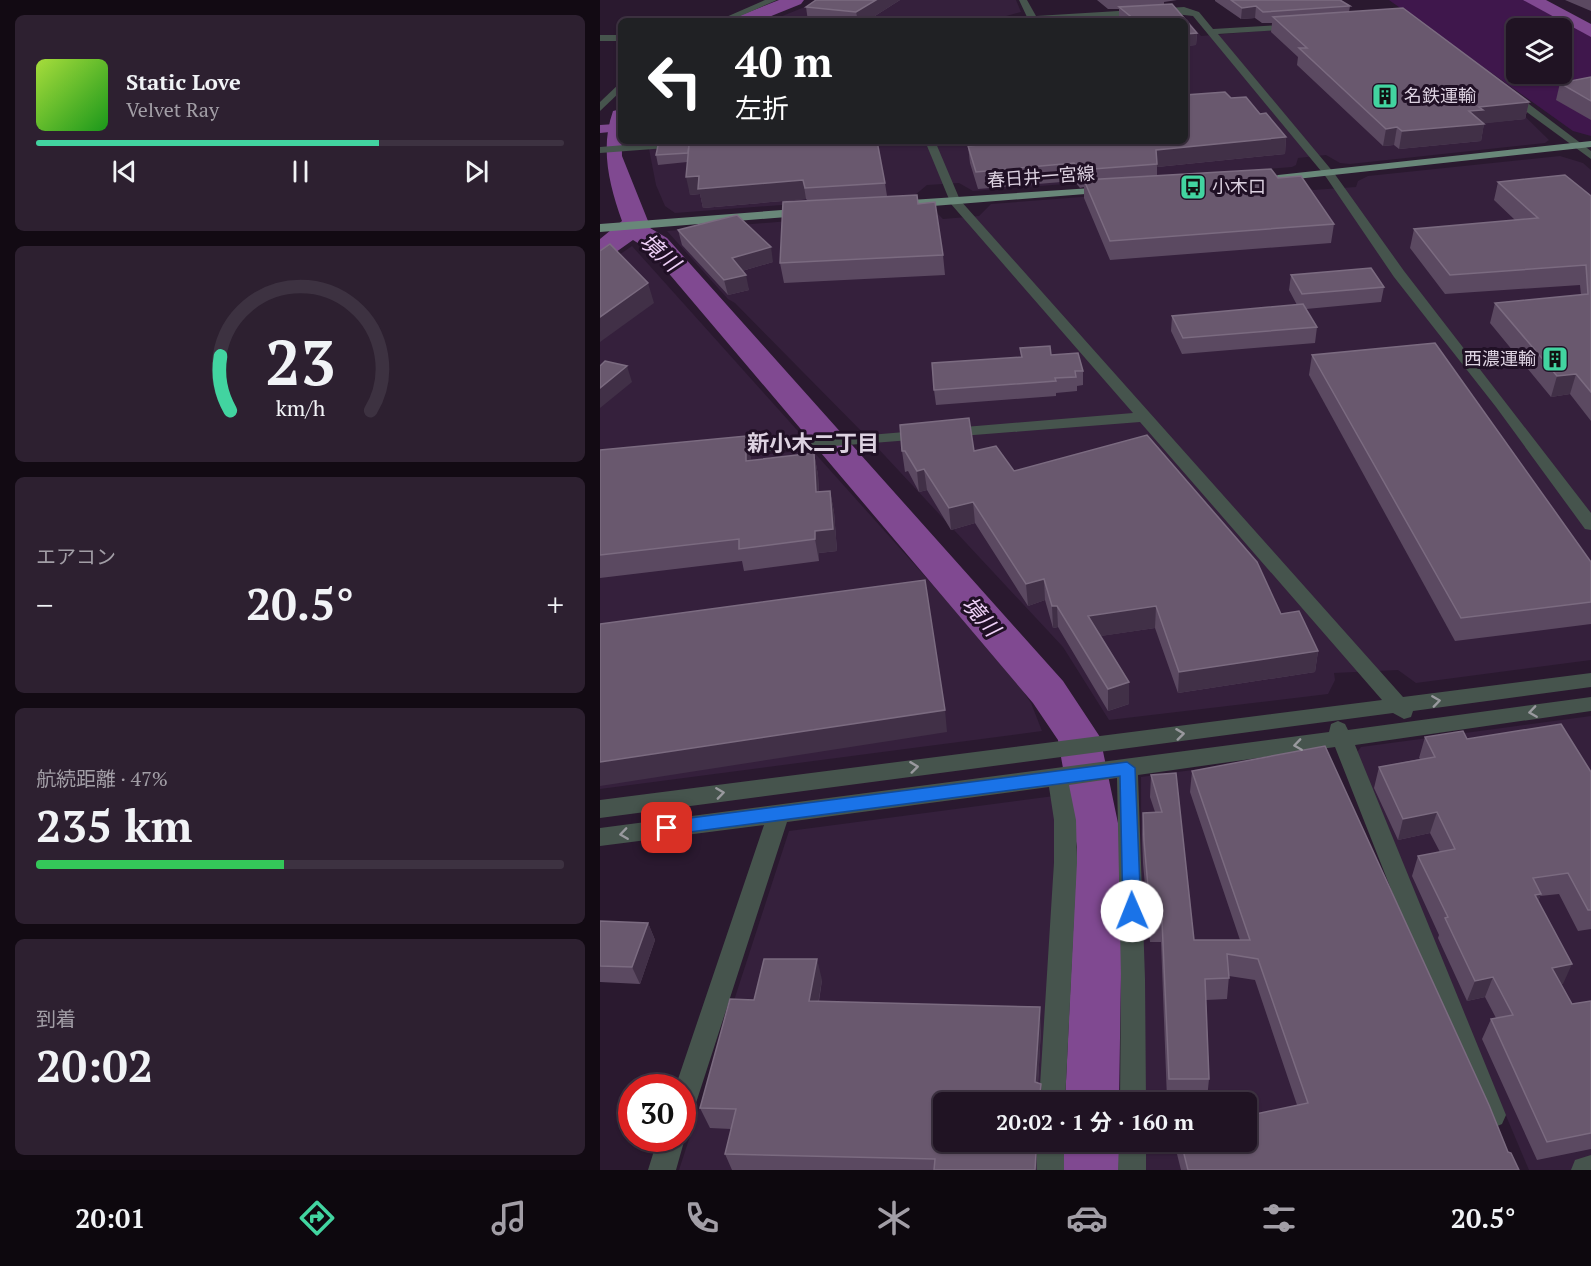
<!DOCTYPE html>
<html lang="ja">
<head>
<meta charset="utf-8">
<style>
	:root { --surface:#201323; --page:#2d2030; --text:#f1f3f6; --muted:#a29ea6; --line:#3d3241; --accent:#42d4a0 }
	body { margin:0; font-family:"PT Serif","Noto Sans JP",serif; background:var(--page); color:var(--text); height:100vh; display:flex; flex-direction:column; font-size:22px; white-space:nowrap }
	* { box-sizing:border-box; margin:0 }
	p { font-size:20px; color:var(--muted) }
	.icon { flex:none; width:33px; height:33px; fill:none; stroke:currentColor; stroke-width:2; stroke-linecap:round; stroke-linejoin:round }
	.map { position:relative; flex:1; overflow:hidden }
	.side { display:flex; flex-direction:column; gap:15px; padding:15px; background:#120a13; width:600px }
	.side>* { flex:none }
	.banner { position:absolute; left:18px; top:18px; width:570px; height:126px; border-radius:9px; box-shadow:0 2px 4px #0004,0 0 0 2px var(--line); background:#202124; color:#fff; overflow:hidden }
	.tools { position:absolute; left:906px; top:18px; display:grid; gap:12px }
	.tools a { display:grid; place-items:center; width:66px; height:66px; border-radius:9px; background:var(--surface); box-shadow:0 2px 4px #0004,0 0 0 2px var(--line); font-size:30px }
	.speed { position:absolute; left:18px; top:1074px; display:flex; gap:12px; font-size:30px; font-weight:700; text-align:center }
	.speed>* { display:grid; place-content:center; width:78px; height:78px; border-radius:50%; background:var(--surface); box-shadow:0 2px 4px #0004,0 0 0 2px var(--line); line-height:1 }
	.speed .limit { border:9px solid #d22; background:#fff; color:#111 }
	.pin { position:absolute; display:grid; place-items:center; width:51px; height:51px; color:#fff; margin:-26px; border-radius:12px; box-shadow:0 3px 9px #0006 }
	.me { position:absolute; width:66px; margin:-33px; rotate:359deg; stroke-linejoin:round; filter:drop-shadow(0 0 4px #0008) }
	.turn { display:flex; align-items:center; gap:21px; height:126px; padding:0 18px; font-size:27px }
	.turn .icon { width:78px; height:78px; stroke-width:2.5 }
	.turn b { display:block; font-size:42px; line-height:51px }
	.big { font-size:45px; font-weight:700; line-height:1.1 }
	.side .card { flex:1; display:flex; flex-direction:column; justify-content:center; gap:9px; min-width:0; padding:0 21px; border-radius:9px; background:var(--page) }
	.side .dial { align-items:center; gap:0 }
	.dial svg { height:156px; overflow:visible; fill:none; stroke:var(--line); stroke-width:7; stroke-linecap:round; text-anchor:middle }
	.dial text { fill:var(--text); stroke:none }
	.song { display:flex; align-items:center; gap:18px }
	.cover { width:72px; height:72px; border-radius:9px; background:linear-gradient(135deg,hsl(80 70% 55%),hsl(120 70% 35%)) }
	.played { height:6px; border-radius:3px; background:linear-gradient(90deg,var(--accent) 65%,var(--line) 65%) }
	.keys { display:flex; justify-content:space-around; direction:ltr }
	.heat { display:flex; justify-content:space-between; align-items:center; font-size:33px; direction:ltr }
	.charge { height:9px; border-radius:4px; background:linear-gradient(90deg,#34c759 47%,var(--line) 0) }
	.trip { position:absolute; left:333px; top:1092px; width:324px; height:60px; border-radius:9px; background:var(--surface); box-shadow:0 2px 4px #0004,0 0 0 2px var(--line); font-weight:700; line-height:60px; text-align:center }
	.dock { display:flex; height:96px; justify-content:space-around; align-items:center; background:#0d080e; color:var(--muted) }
	.dock .icon { width:42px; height:42px }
	.dock .selected { color:var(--accent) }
	.dock b { font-size:27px; color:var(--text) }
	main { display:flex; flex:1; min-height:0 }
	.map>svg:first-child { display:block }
	.built { fill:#35203c }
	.green { fill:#3f174c; fill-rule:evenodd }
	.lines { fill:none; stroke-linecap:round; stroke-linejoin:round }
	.canal { fill:#804991; fill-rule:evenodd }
	.river { fill:#804991; fill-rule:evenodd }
	.minor { fill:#46544d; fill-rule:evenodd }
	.major { fill:#698779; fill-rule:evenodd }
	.wall { fill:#5b4961 }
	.shaded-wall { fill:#413047 }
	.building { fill:#69586e; stroke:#7b6b80; stroke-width:1.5 }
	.oneway { stroke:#99999e }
	.route { fill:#1a73e8; stroke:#114b97; stroke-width:1.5 }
	.labels { text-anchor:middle; stroke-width:6; stroke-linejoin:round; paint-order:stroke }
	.far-poi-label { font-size:18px; fill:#ddd2e1; stroke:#201025; text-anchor:start }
	.far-street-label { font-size:18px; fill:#ddd2e1; stroke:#201025 }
	.water-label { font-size:22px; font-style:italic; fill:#efd1f8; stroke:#201025 }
	.neighbourhood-label { font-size:22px; font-weight:bold; fill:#ddd2e1; stroke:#201025 }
</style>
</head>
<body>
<main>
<section class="side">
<div class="card">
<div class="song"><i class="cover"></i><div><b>Static Love</b><p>Velvet Ray</p></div></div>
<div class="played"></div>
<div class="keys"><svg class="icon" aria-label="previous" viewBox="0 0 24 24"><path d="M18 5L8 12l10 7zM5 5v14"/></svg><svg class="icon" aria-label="pause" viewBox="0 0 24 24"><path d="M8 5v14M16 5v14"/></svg><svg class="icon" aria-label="next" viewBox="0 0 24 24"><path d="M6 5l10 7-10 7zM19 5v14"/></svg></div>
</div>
<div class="card dial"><svg viewBox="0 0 100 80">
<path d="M14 69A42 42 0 1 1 86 69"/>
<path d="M14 69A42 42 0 0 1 9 41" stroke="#42d4a0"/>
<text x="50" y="56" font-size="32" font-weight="700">23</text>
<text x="50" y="72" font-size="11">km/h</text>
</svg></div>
<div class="card"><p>エアコン</p>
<div class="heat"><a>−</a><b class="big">20.5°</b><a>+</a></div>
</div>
<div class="card"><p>航続距離 · 47%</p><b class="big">235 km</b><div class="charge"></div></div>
<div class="card"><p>到着</p><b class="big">20:02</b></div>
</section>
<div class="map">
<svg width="991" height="1170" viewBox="0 0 991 1170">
	<rect width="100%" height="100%" fill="#2a192f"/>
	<!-- built -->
	<g class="built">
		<polygon points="222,0 416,0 421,12 388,21 170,21"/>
		<polygon points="564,14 587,19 601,36 792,20 893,85 949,140 945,143 750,164 740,163 726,155 698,158 696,165 692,167 373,191 359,183 327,185 315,195 75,213 65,206 56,185 49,149 164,141 585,141 585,21 444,21"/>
		<polygon points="960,156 983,163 991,170 991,660 816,683 798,670 734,673 735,680 728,694 509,720 463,647 273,443 135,303 128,299 67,231 324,210 337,213 343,219 379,216 391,204 678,182 700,183 713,190 756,187 758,181 768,176"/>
		<polygon points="32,246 205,439 0,458 0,268"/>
		<polygon points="212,450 409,670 431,703 442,731 0,789 0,470"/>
		<polygon points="991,716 991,1170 929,1170 754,756 761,747"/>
		<polygon points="716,753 896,1170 543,1170 543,1142 646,1142 646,1102 542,1102 541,777"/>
		<polygon points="454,796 455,825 447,1102 344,1102 344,1142 445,1142 443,1170 79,1170 189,831"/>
	</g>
	<!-- green -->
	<path class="green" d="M789 0H924L991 36V136L973 131ZM916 28H962V74H916Z"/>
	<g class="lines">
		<!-- canal -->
		<polygon class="canal" points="15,124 20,125 20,131 0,133 0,125"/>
		<!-- river -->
		<g class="river">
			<polygon points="179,0 204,0 201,4 159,21 134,21 136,17"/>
			<polygon points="923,0 946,0 991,24 991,37"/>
			<path d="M21 109 22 156 48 221 45 225 67 238 463 681 500 737 523 847 519 1102H465L477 847 458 740 433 703 49 250 33 240 9 257 0 259V239L22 221C9 184 0 148 13 111Z"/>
			<polygon points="463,1142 519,1142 519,1170 461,1170"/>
		</g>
		<!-- minor -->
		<g class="minor">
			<polygon points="165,0 177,0 129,21 117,21"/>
			<polygon points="419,0 427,0 436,16 584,7 599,12 613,29 699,24 700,26 696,29 618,34 734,173 804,271 991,513 991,530 985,529 896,407 794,277 726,177 593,16 566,13 447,21 405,21 427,17"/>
			<rect x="0" y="35" width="21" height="6"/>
			<polygon points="21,82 21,91 0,111 0,102"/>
			<polygon points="905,92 913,92 991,151 991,159 905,96"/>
			<polygon points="76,141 125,141 120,144 0,153 0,147"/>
			<polygon points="325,141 335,141 360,200 803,697 991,673 991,687 813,711 811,717 804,719 793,713 0,818 0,800 782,700 540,422 120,455 118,452 126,447 533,413 351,204"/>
			<polygon points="991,697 991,711 755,745 906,1115 902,1124 893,1128 884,1124 880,1115 735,747 538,775 545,979 546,1102 520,1102 521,979 517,778 469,785 476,820 477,862 465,1102 439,1102 454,862 454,820 449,787 187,822 95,1106 91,1115 82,1119 82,1088 75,1088 164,825 0,846 0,828 729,732 731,724 738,721 745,724 748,730"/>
			<polygon points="82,1131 85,1138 76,1170 48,1170 58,1138 82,1138"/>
			<polygon points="437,1142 464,1142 464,1170 436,1170"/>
			<polygon points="519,1142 546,1142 546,1170 518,1170"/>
			<polygon points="991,1155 991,1170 971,1170 975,1160"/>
		</g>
		<!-- major -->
		<g class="major">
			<polygon points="991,141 991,147 678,181 672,178 678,175"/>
			<polygon points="507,187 511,188 511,192 295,209 289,205 295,201"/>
			<polygon points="208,208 212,209 212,215 0,232 0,224"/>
		</g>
	</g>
	<!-- wall -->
	<g class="wall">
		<polygon points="216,0 300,0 267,21 208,21 206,7"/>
		<polygon points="497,0 577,0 564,2 564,5 572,4 597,33 596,45 585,46 585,21 522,21 519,18 519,9 508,9"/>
		<polygon points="615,0 740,0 750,6 749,12 929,102 925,119 884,123 881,141 799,149 794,145 783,146 697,65 698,57 671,32 672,23 662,23 655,18 641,19 615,1"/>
		<polygon points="965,0 991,0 991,11"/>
		<polygon points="991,77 991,120 956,100 960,83"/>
		<polygon points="631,98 660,114 686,137 685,154 557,167 557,176 678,178 734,224 731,243 510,260 484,198 484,187 480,188 474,181 378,189 370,163 368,146 405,143 404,141 585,141"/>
		<polygon points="105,144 285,183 287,196 318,204 343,255 345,275 184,283 180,263 207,200 206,199 103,208 100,194 90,195 87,162 58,165 56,155"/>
		<polygon points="898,182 991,196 991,421 970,394 951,397 890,323 895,303 981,295 980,285 845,294 810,248 814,229 915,220 894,200"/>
		<polygon points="78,230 173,262 142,271 149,290 128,295 82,245"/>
		<polygon points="691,275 784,287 781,302 706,309 717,327 715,343 582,354 571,331 572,316 697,305 689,290"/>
		<polygon points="420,348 451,355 483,371 483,385 477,386 477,391 456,393 456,396 336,405 334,390 421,357"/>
		<polygon points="712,355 991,562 991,624 855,641 709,375"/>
		<polygon points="0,450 151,457 151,461 214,453 218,475 219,492 230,491 234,512 237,551 219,553 219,561 144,571 142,561 0,578"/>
		<polygon points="302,451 374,451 414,471 681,614 718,651 715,672 578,693 555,628 500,636 529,682 529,704 508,711 458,627 453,628 445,600 428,606 375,523 351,530 327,490 319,492 308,471 305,472"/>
		<polygon points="825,737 867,739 991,772 991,929 978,931 959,894 940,896 938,901 963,984 961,984 972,1004 991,1001 991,1149 937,1160 882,1039 891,1019 896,1018 885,997 867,1001 838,938 839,935 812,876 818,856 840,852 830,833 798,840 774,788 779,767 820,759 819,758"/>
		<polygon points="592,771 908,1152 919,1170 581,1170 576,1150 577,1142 646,1142 697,1105 655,980 629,976 627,999 606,1000 609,1079 607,1099 567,1099 561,942 550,942 543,863 542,834 543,813 555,812 550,797 551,775 576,773 594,940 640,940 590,792"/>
		<polygon points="0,921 48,923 55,940 40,984 0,982"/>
		<polygon points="222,980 219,1001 441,1028 438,1083 441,1084 442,1102 344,1102 435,1142 434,1152 437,1170 132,1170 125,1154 131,1129 110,1128 100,1108 154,1000"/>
	</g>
	<!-- shaded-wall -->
	<g class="shaded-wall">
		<polygon points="276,0 300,0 267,21 258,21 256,12"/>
		<polygon points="656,6 655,18 641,19 642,8"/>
		<polygon points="597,33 596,45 585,46 585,34"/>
		<polygon points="929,102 925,119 880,124 884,124 881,141 799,149 802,131 879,107"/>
		<polygon points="797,127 794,145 783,146 786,129"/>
		<polygon points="686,137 685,154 557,167 556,150"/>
		<polygon points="101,141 105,141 106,147 89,153"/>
		<polygon points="99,176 203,180 206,199 103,208 100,194 90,195 86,177"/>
		<polygon points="171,247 173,262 135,273 132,258"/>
		<polygon points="146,275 149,290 128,295 124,280"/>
		<polygon points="48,283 54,303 0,342 0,317"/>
		<polygon points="27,366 32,382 0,408 0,388"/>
		<polygon points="976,374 970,394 951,397 957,376"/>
		<polygon points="146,436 151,457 151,483 146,461"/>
		<polygon points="214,453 218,475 220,514 216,492"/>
		<polygon points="324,469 327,490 319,492 317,471"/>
		<polygon points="230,491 234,512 237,551 219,553 219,561 215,539 215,531"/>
		<polygon points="373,502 375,523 351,530 349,508"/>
		<polygon points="444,579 445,600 428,606 426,584"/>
		<polygon points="452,606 457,606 458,627 453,628"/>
		<polygon points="556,606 555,628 488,638 488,616"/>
		<polygon points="718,651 715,672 578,693 579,672"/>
		<polygon points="529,682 529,704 508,711 508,689"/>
		<polygon points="345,710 347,732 0,786 0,762"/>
		<polygon points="837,812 830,833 798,840 803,819"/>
		<polygon points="941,894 933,915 935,895"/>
		<polygon points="48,923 55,940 40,984 32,967"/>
		<polygon points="217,959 222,980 215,1022 209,1001"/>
		<polygon points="972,964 963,984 943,988 952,968"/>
		<polygon points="893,977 885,997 867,1001 875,981"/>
		<polygon points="440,1007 441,1028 437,1102 435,1082"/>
		<polygon points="441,1084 442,1102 439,1102"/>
		<polygon points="433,1142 436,1142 435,1142 434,1170"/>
		<polygon points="436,1153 437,1170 435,1170"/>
	</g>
	<!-- building -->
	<g class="building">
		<polygon points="216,0 276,0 256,12 206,7"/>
		<polygon points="631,0 740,0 750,6 663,12 656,6 642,8"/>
		<polygon points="572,4 597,33 585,34 585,21 527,21 535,20 519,7"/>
		<polygon points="803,8 929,102 879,107 883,110 869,111 884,124 802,131 797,127 786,129 699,48 707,48 673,17"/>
		<polygon points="991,77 991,101 960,83"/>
		<polygon points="625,92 631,98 646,97 660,114 666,113 686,137 556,150 557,164 480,170 474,163 376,172 368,146 411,142 410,141 585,141 585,95"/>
		<polygon points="59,141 101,141 98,144 89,145 88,153 56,155"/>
		<polygon points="140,141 277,141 285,183 205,188 203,180 98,189 99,176 86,177 89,145"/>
		<polygon points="671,169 678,178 701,176 734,224 510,241 484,180"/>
		<polygon points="965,175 991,196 991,392 976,374 957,376 895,303 988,294 986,265 850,275 814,229 938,218 898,182"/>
		<polygon points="317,195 318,204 335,202 343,255 180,263 183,202"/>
		<polygon points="137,215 171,247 132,258 146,275 124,280 78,230"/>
		<polygon points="10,244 48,283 0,317 0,251"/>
		<polygon points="771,268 784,287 702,294 691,275"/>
		<polygon points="703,304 717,327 583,338 572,316"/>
		<polygon points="835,343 991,562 991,602 861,618 712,355"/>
		<polygon points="450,346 451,355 478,353 483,371 475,371 476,377 455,378 456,381 334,390 332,363 422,357 420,348"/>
		<polygon points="5,361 27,366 0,388 0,366"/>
		<polygon points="369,418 374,451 396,446 414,471 547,435 657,562 681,614 699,611 718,651 579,672 556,606 488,616 529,682 508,689 457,606 452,606 444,579 426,584 373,502 349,508 324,469 317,471 305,451 302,451 300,425"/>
		<polygon points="146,436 146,461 214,453 216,492 230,491 233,529 215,531 215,539 139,549 139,539 0,555 0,450"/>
		<polygon points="325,580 345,710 0,762 0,624"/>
		<polygon points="961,724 991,772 991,910 988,910 968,873 933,878 941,894 935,895 972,964 952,968 972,1004 991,1001 991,1133 947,1142 891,1019 913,1015 893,977 875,981 845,918 848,917 818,856 855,849 837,812 803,819 779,767 835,757 825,737 863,731 867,739"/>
		<polygon points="725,746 889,1105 908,1152 911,1153 919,1170 588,1170 581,1142 646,1142 646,1116 708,1103 658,959 627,954 629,978 605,979 609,1079 569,1079 562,921 551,921 544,841 543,813 562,812 551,775 576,773 594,940 650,940 592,771"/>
		<polygon points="0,921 48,923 32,967 0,966"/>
		<polygon points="164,959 217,959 209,1001 440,1007 435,1082 441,1084 439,1102 344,1102 344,1142 433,1142 432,1150 436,1153 435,1170 334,1170 335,1159 125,1154 136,1109 100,1108 130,999 154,1000"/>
	</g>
	<!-- one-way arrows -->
	<defs><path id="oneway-chevron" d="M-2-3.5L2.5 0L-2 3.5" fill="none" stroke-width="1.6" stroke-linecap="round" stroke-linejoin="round" transform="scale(1.5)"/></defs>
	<g class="oneway">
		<use href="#oneway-chevron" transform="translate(836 701) rotate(-8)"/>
		<use href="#oneway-chevron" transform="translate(933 712) rotate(172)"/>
		<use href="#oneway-chevron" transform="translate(580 734) rotate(-7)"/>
		<use href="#oneway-chevron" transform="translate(698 745) rotate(172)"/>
		<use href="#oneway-chevron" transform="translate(314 767) rotate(-7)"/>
		<use href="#oneway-chevron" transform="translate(120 793) rotate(-8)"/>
		<use href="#oneway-chevron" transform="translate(24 834) rotate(172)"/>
	</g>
	<!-- route -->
	<polygon class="route" points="527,762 535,768 541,911 538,916 532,918 526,916 523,911 520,776 67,835 61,833 59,828 61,823 67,821"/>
	<!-- icons -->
	<defs>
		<symbol id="building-square" viewBox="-11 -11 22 22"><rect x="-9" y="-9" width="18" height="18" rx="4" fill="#42d4a0" stroke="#201025"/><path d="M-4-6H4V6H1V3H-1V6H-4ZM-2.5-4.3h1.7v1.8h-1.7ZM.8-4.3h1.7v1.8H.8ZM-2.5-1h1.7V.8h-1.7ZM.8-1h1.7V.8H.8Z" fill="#111"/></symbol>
		<symbol id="bus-square" viewBox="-11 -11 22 22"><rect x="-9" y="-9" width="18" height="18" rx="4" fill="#42d4a0" stroke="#201025"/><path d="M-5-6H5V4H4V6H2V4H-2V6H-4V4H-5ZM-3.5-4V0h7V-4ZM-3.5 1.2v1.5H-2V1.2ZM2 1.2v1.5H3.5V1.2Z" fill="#111"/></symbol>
	</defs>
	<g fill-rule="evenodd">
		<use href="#building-square" x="770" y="81" width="30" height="30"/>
		<use href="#bus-square" x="578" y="172" width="30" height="30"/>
		<use href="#building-square" x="940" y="344" width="30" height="30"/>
	</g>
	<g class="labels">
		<!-- far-poi labels -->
		<g class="far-poi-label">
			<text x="804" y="102">名鉄運輸</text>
			<text x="612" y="193">小木口</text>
			<text x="936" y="365" text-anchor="end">西濃運輸</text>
		</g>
		<!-- far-street labels -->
		<g class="far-street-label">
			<text transform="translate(441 177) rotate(-4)" y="6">春日井一宮線</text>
		</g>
		<!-- water labels -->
		<g class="water-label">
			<text transform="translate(60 252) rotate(42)" y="8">境川</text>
			<text transform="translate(381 616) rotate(49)" y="8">境川</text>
		</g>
		<!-- neighbourhood labels -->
		<g class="neighbourhood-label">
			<text x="213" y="451">新小木二丁目</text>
		</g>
	</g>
</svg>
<div class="tools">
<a><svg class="icon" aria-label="layers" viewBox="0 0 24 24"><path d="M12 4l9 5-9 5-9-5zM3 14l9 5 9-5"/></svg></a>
</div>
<div class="speed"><div class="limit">30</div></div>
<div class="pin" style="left:67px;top:828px;background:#d93025"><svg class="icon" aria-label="arrive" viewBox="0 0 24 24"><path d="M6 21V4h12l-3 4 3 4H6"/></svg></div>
<svg class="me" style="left:532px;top:911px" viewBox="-20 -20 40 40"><circle r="19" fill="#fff"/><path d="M0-13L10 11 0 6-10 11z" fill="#1a73e8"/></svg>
<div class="trip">20:02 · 1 分 · 160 m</div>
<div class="banner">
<div class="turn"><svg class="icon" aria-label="left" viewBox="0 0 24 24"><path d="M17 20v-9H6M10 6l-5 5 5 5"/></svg><div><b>40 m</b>左折</div></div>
</div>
</div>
</main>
<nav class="dock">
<b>20:01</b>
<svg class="icon selected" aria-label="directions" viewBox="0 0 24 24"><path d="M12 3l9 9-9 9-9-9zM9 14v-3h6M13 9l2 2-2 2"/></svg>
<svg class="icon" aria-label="music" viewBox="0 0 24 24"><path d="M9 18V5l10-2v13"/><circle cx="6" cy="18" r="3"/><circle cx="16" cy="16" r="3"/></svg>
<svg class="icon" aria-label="phone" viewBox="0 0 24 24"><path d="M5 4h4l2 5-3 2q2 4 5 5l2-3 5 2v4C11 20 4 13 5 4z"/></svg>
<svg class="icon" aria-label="climate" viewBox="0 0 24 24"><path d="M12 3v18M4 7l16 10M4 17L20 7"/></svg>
<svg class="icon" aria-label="car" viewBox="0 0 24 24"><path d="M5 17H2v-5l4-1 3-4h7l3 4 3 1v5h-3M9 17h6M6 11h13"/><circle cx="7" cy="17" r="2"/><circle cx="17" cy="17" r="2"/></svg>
<svg class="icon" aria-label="filters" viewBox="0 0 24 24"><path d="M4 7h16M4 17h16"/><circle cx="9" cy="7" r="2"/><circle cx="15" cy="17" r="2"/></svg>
<b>20.5°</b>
</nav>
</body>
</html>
